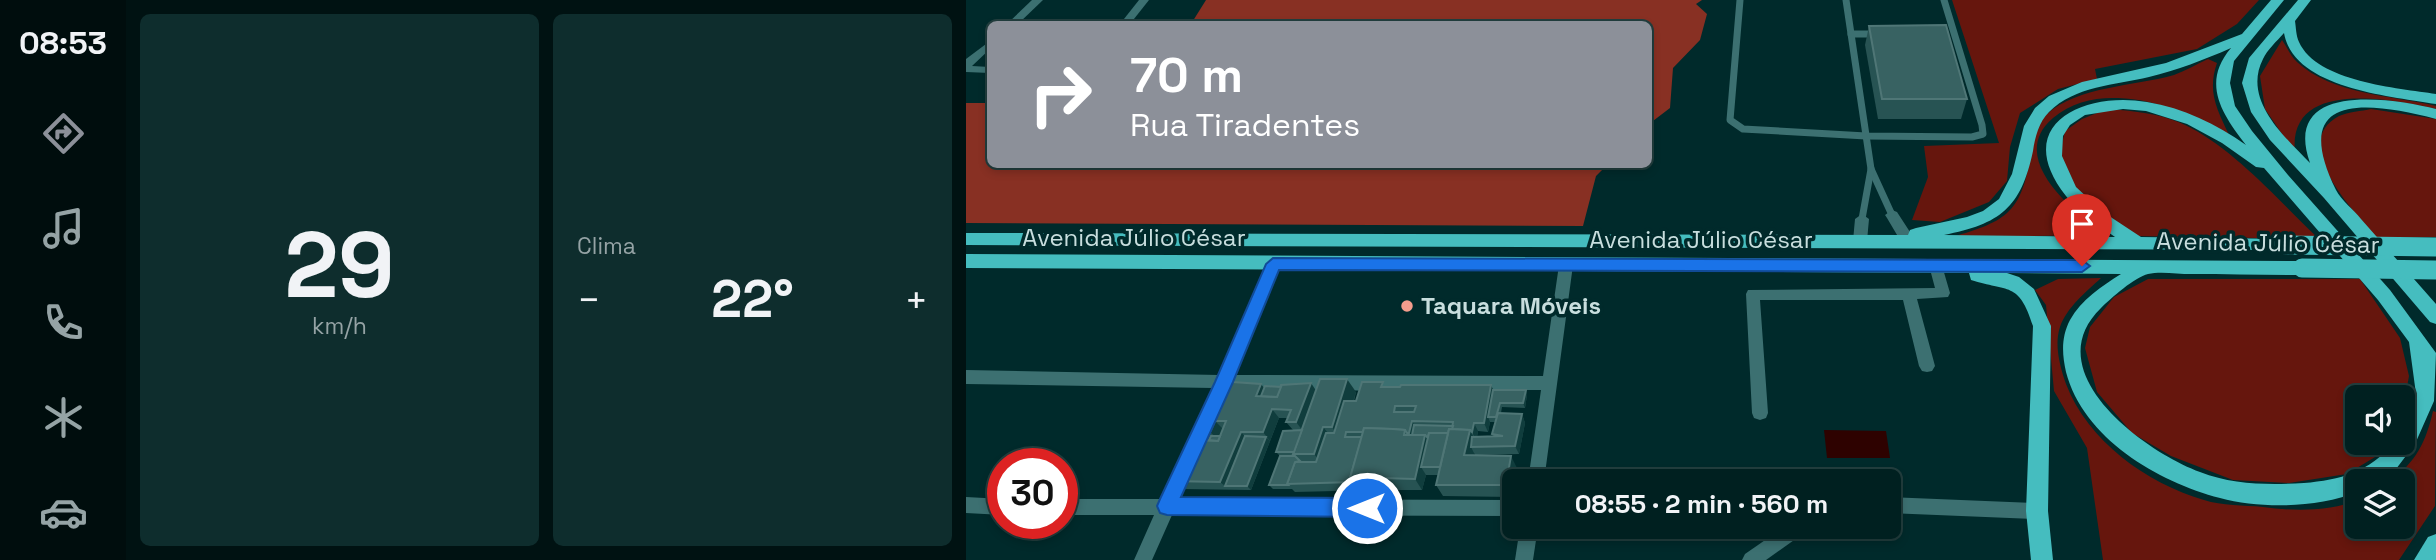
<!DOCTYPE html>
<html lang="pt">
<head>
<meta charset="utf-8">
<style>
	:root { --surface:#002020; --page:#0e2d2d; --text:#f1f3f6; --muted:#95a3a5; --line:#223e3e; --accent:#8c9099 }
	body { margin:0; font-family:"Space Grotesk",sans-serif; background:var(--page); color:var(--text); height:100vh; display:flex; flex-direction:column; font-size:26px; white-space:nowrap }
	* { box-sizing:border-box; margin:0 }
	p { font-size:23px; color:var(--muted) }
	.icon { flex:none; width:38px; height:38px; fill:none; stroke:currentColor; stroke-width:2; stroke-linecap:round; stroke-linejoin:round }
	.map { position:relative; flex:1; overflow:hidden }
	.details { display:flex; flex-direction:column; gap:14px; padding:14px; background:#001212; width:840px }
	.details>* { flex:none }
	.banner { position:absolute; left:21px; top:21px; width:665px; height:147px; border-radius:10px; box-shadow:0 4px 10px #0003,0 0 0 2px var(--line); background:#8c9099; color:#fff; overflow:hidden }
	.controls { position:absolute; left:1379px; top:385px; display:grid; gap:14px }
	.controls a { display:grid; place-items:center; width:70px; height:70px; border-radius:10px; background:var(--surface); box-shadow:0 4px 10px #0003,0 0 0 2px var(--line); font-size:35px }
	.speed { position:absolute; left:21px; top:448px; display:flex; gap:14px; font-size:35px; font-weight:700; text-align:center }
	.speed>* { display:grid; place-content:center; width:91px; height:91px; border-radius:50%; background:var(--surface); box-shadow:0 4px 10px #0003,0 0 0 2px var(--line); line-height:1 }
	.speed .limit { border:10px solid #d22; background:#fff; color:#111 }
	.pin { position:absolute; display:grid; place-items:center; width:60px; height:60px; color:#fff; margin:-72px -30px; border-radius:50% 50% 50% 0; rotate:-45deg; box-shadow:0 0 7px #0007 }
	.pin .icon { rotate:45deg }
	.me { position:absolute; width:77px; margin:-38px; rotate:270deg; stroke-linejoin:round; filter:drop-shadow(0 0 5px #0008) }
	.turn { display:flex; align-items:center; gap:24px; height:147px; padding:0 28px; font-size:32px }
	.turn .icon { width:91px; height:91px; stroke-width:2.5 }
	.turn b { display:block; font-size:49px; line-height:60px }
	.big { font-size:52px; font-weight:600; line-height:1.1 }
	.details .widget { flex:1; display:flex; flex-direction:column; justify-content:center; gap:10px; min-width:0; padding:0 24px; border-radius:10px; background:var(--page) }
	.details .dial { align-items:center; gap:0 }
	.dial b { font-size:91px; line-height:1 }
	.heat { display:flex; justify-content:space-between; align-items:center; font-size:38px; direction:ltr }
	.details .tiles { flex:1; display:grid; gap:14px; grid-template-columns:repeat(2,1fr) }
	.trip { position:absolute; left:536px; top:469px; width:399px; height:70px; border-radius:10px; background:var(--surface); box-shadow:0 4px 10px #0003,0 0 0 2px var(--line); font-weight:600; line-height:70px; text-align:center }
	main { display:flex; flex:1; min-height:0 }
	.menu { display:flex; flex-direction:column; width:126px; justify-content:space-around; align-items:center; background:#000d0d; color:var(--muted) }
	.menu .icon { width:49px; height:49px }
	.menu .selected { color:var(--accent) }
	.menu b { font-size:32px; color:var(--text) }
	.map>svg:first-child { display:block }
	.green { fill:#66160d }
	.forest { fill:#883023 }
	.water { fill:#2e0200 }
	.lines { fill:none; stroke-linecap:round; stroke-linejoin:round }
	.service { stroke:#3c7071; stroke-width:7 }
	.minor { fill:#3c7071; fill-rule:evenodd }
	.primary { fill:#45bdbf; fill-rule:evenodd }
	.primary-bridge { stroke:#45bdbf; stroke-width:19 }
	.wall { fill:#275353; fill-rule:evenodd }
	.shaded-wall { fill:#103d3d }
	.building { fill:#386262; stroke:#4f7676; stroke-width:2; fill-rule:evenodd }
	.route { fill:#1a73e8; stroke:#114b97; stroke-width:2 }
	.poi-dot { fill:#f59d8d; stroke:#002a2b; stroke-width:2.5 }
	.labels { text-anchor:middle; stroke-width:7; stroke-linejoin:round; paint-order:stroke }
	.street-label { font-size:24px; fill:#c8dede; stroke:#002a2b }
	.poi-label { font-size:24px; font-weight:bold; fill:#c8dede; stroke:#002a2b; text-anchor:start }
</style>
</head>
<body>
<main>
<nav class="menu">
<b>08:53</b>
<svg class="icon selected" aria-label="directions" viewBox="0 0 24 24"><path d="M12 3l9 9-9 9-9-9zM9 14v-3h6M13 9l2 2-2 2"/></svg>
<svg class="icon" aria-label="music" viewBox="0 0 24 24"><path d="M9 18V5l10-2v13"/><circle cx="6" cy="18" r="3"/><circle cx="16" cy="16" r="3"/></svg>
<svg class="icon" aria-label="phone" viewBox="0 0 24 24"><path d="M5 4h4l2 5-3 2q2 4 5 5l2-3 5 2v4C11 20 4 13 5 4z"/></svg>
<svg class="icon" aria-label="climate" viewBox="0 0 24 24"><path d="M12 3v18M4 7l16 10M4 17L20 7"/></svg>
<svg class="icon" aria-label="car" viewBox="0 0 24 24"><path d="M5 17H2v-5l4-1 3-4h7l3 4 3 1v5h-3M9 17h6M6 11h13"/><circle cx="7" cy="17" r="2"/><circle cx="17" cy="17" r="2"/></svg>
</nav>
<section class="details">
<div class="tiles">
<div class="widget dial"><b>29</b><p>km/h</p></div>
<div class="widget"><p>Clima</p>
<div class="heat"><a>−</a><b class="big">22°</b><a>+</a></div>
</div>
</div>
</section>
<div class="map">
<svg width="1470" height="560" viewBox="0 0 1470 560">
	<rect width="100%" height="100%" fill="#002a2b"/>
	<!-- green -->
	<g class="green">
		<polygon points="986,0 1293,0 1271,24 1231,49 1129,69 1131,79 1092,89 1054,113 1044,147 1041,181 1023,202 974,222 946,220 962,177 958,146 1033,143"/>
		<path d="M1316 40C1321 47 1325 57 1331 62 1367 95 1425 95 1470 106V109C1425 99 1321 78 1329 153L1299 109 1294 76Z"/>
		<path d="M1242 59 1251 63C1241 92 1251 109 1263 135 1229 117 1192 99 1152 98 1129 97 1106 102 1087 118 1040 158 1107 211 1139 235L986 237C1042 221 1056 212 1065 152 1067 138 1070 124 1081 114 1112 86 1170 86 1208 75 1219 71 1231 64 1242 59Z"/>
		<path d="M1141 109C1169 111 1200 114 1225 128 1272 153 1314 202 1353 239L1169 236 1125 205 1107 185 1093 156 1099 131 1116 119Z"/>
		<path d="M1405 109 1470 119V237L1411 238C1389 212 1321 144 1373 116 1382 112 1396 111 1405 109Z"/>
		<path d="M1135 278C1120 292 1101 307 1094 327 1088 345 1094 367 1100 384 1122 441 1180 483 1238 500 1256 506 1278 505 1297 507 1326 511 1364 512 1391 500V527H1437V481H1424C1450 462 1460 442 1467 411L1470 412 1469 506 1433 560H1137L1121 448 1088 391 1080 305 1069 290 1092 279Z"/>
		<polygon points="1182,279 1394,279 1434,338 1443,376 1437,409 1437,397 1391,397 1391,443 1420,443 1414,454 1381,474 1323,483 1267,480 1205,456 1166,433 1131,392 1119,348 1124,327 1148,297"/>
	</g>
	<!-- forest -->
	<g class="forest">
		<polygon points="240,0 736,0 730,4 741,14 734,40 707,68 704,108 683,124 682,24 225,24"/>
		<polygon points="0,103 24,103 24,164 641,165 630,176 617,226 0,223"/>
	</g>
	<!-- water -->
	<polygon class="water" points="858,430 920,431 924,458 861,458"/>
	<g class="lines">
		<!-- service -->
		<g class="service">
			<polyline points="774,0 764,120 777,129 900,136 1006,137 1017,134 1016,125 978,0"/>
			<polyline points="880,0 905,169 926,215"/>
			<polyline points="885,34 910,34"/>
			<polyline points="896,219 905,169"/>
		</g>
		<!-- minor -->
		<g class="minor">
			<polygon points="66,0 77,0 52,24 41,24"/>
			<polygon points="173,0 183,0 164,24 154,24"/>
			<polygon points="24,41 24,49 6,66 24,67 24,73 0,72 0,59"/>
			<polygon points="926,210 931,212 944,232 946,236 944,240 934,240 921,218 919,215"/>
			<polygon points="896,214 903,219 901,241 894,246 887,241 889,219"/>
			<polygon points="307,259 314,264 268,375 577,376 593,265 595,261 605,261 607,265 578,481 562,481 575,390 415,391 263,388 259,395 254,397 249,395 247,388 0,384 0,370 253,375 300,264"/>
			<polygon points="972,268 977,269 984,293 982,297 951,299 969,366 966,371 961,372 956,371 953,366 937,300 794,300 802,413 800,418 794,420 788,418 786,413 780,294 782,290 969,288 965,273 967,269"/>
			<polygon points="241,411 247,413 249,418 213,499 548,500 548,516 206,515 186,560 168,560 188,515 96,515 96,499 196,499 235,413"/>
			<polygon points="0,497 37,499 37,515 0,513"/>
			<polygon points="922,497 1071,503 1077,505 1080,511 1077,517 1071,519 922,513"/>
			<polygon points="554,527 572,527 567,560 549,560"/>
			<polygon points="818,527 841,527 838,533 800,560 776,560 779,554"/>
		</g>
		<!-- primary -->
		<g class="primary">
			<path d="M1305 0H1318L1268 61 1264 83 1269 106 1286 131 1322 175 1424 290 1470 353 1468 401 1449 444 1430 469 1415 480 1391 481V492C1352 508 1295 509 1254 498 1192 482 1117 438 1100 372 1096 354 1095 337 1104 320 1115 300 1136 286 1155 274L1041 273 1053 277 1068 289 1085 326 1082 511 1087 560H1065L1060 511 1067 326C1053 281 1042 292 1005 280L1003 273 0 268V254L1336 261 1342 263 1345 268 1342 273 1336 275C1299 275 1262 274 1225 274 1212 274 1194 271 1182 274 1169 277 1145 298 1135 308 1069 372 1179 452 1234 472 1267 485 1304 485 1338 483 1374 480 1404 472 1427 443H1437V427L1450 394 1443 342 1412 300 1298 168 1290 167 1256 143 1221 124 1180 111 1157 109 1119 115 1104 125 1097 136 1096 156 1110 187 1137 212 1175 237 1320 239 1326 240 1328 245 1326 250 0 245V233L942 235 944 230 950 228 1001 217 1017 211 1033 199 1046 174 1058 126 1069 108 1083 96 1116 82 1200 63 1276 34ZM1265 48C1235 83 1256 114 1280 145 1250 124 1218 108 1181 102 1117 91 1044 125 1100 196 1113 213 1132 225 1149 237L978 235C1034 224 1055 208 1067 151 1069 137 1073 122 1083 112 1109 86 1149 85 1183 77 1211 70 1238 60 1265 48Z"/>
			<path d="M1332 0H1345L1329 21C1330 27 1330 36 1333 42 1351 82 1432 88 1470 94V104C1426 96 1328 89 1318 33 1311 41 1301 50 1297 59 1276 100 1319 137 1344 163 1315 81 1425 98 1470 109V119C1400 101 1322 92 1370 190 1375 200 1388 210 1395 219 1420 247 1445 276 1470 304V324L1464 322 1358 198 1304 140 1285 112 1276 83 1283 58Z"/>
			<polygon points="1470,534 1470,560 1448,560 1462,537"/>
		</g>
		<!-- primary-bridge -->
		<g class="primary-bridge">
			<polyline points="1320,245 1470,247"/>
			<polyline points="1336,268 1470,270"/>
		</g>
	</g>
	<!-- wall -->
	<g class="wall">
		<polygon points="903,26 1001,99 995,119 912,119 899,45"/>
		<path d="M525 385 527 390H560L561 395 559 408 536 407 535 413 556 414 559 423 553 454 509 455 508 453 507 455 551 468 545 497 477 496 470 485 472 475H460L456 490H423L422 494H413L410 490 329 492 326 489H307L303 485 314 456 310 452 327 430 320 422 321 418H313L285 490 216 489 206 481 238 440 229 431 298 389 390 392 388 401H390L420 387ZM524 422H529L526 434 527 437H511L512 431 522 432Z"/>
	</g>
	<!-- shaded-wall -->
	<g class="shaded-wall">
		<polygon points="381,379 390,392 375,440 366,427"/>
		<polygon points="345,383 351,392 337,431 330,422"/>
		<polygon points="295,384 302,393 299,401 290,396"/>
		<polygon points="525,385 529,394 522,417 524,422 522,432 518,423"/>
		<polygon points="560,390 561,395 559,408 557,403"/>
		<polygon points="306,409 313,418 304,441 297,432"/>
		<polygon points="556,414 559,423 553,454 549,446"/>
		<polygon points="249,421 258,430 253,440 244,432"/>
		<polygon points="446,421 451,430 448,441 443,433"/>
		<polygon points="508,423 512,431 510,440 506,432"/>
		<polygon points="357,427 367,439 358,466 348,454"/>
		<polygon points="504,430 510,442 505,447 508,453 505,467 498,455"/>
		<polygon points="275,432 283,441 259,486 254,482"/>
		<polygon points="459,435 467,448 455,467 460,475 456,490 449,479"/>
		<polygon points="300,437 304,441 285,490 281,486"/>
		<polygon points="545,456 551,468 545,497 540,485"/>
		<polygon points="414,478 423,490 422,494 413,482"/>
	</g>
	<!-- building -->
	<g class="building">
		<polygon points="980,25 1001,99 916,99 903,26"/>
		<polygon points="354,379 381,379 366,427 357,427 348,454 327,454"/>
		<polygon points="252,381 295,384 290,396 311,397 315,385 345,383 330,422 320,422 325,410 306,409 297,432 275,432 254,482 206,481 225,440 252,441 260,421 249,421 244,432 229,431"/>
		<path d="M396 382H417L415 387H434L435 385H525L518 423H508L506 432 504 430 486 429 487 422 446 421 443 433H441L439 430 427 429 398 428 397 432H380L379 437H396L384 478 387 482 321 484 329 462H350L360 433H368L378 401H390ZM429 406H450L448 412H428Z"/>
		<polygon points="299,386 315,387 311,397 295,396"/>
		<polygon points="527,390 560,390 557,403 534,403 530,417 522,417"/>
		<polygon points="532,413 556,414 549,446 505,447 506,437 537,436 526,434"/>
		<polygon points="448,425 487,426 486,429 483,429 482,433 463,433 462,437 461,437 459,435 446,435"/>
		<polygon points="398,428 427,429 439,430 438,435 459,435 449,479 414,478 413,482 404,482 405,478 384,478"/>
		<polygon points="483,429 504,430 498,455 545,456 540,485 470,485"/>
		<polygon points="336,430 328,452 310,452 317,431"/>
		<polygon points="463,433 482,433 474,467 455,467"/>
		<polygon points="245,436 254,436 252,441 243,440"/>
		<polygon points="279,436 300,437 281,486 259,486"/>
		<polygon points="314,456 329,456 334,461 329,462 321,484 322,485 303,485"/>
	</g>
	<!-- route -->
	<polygon class="route" points="307,258 1116,260 1124,266 1116,272 313,270 267,382 215,497 401,498 407,501 410,508 407,514 401,517 201,515 194,513 191,506 194,499 249,382 300,264"/>
	<!-- markers -->
	<circle class="poi-dot" cx="441" cy="306" r="7"/>
	<g class="labels">
		<!-- street labels -->
		<g class="street-label">
			<text x="168" y="246">Avenida Júlio César</text>
			<text x="735" y="248">Avenida Júlio César</text>
			<text transform="translate(1302 243) rotate(1)" y="8">Avenida Júlio César</text>
		</g>
		<!-- poi labels -->
		<g class="poi-label">
			<text x="455" y="314">Taquara Móveis</text>
		</g>
	</g>
</svg>
<div class="controls">
<a><svg class="icon" aria-label="sound" viewBox="0 0 24 24"><path d="M4 9h4l5-4v14l-5-4H4zM17 9q2 3 0 6"/></svg></a>
<a><svg class="icon" aria-label="layers" viewBox="0 0 24 24"><path d="M12 4l9 5-9 5-9-5zM3 14l9 5 9-5"/></svg></a>
</div>
<div class="speed"><div class="limit">30</div></div>
<div class="pin" style="left:1116px;top:266px;background:#d93025"><svg class="icon" aria-label="arrive" viewBox="0 0 24 24"><path d="M6 21V4h12l-3 4 3 4H6"/></svg></div>
<svg class="me" style="left:401px;top:508px" viewBox="-20 -20 40 40"><circle r="17" fill="#1a73e8" stroke="#fff" stroke-width="3"/><path d="M0-11L8 9 0 5-8 9z" fill="#fff"/></svg>
<div class="trip">08:55 · 2 min · 560 m</div>
<div class="banner">
<div class="turn"><svg class="icon" aria-label="right" viewBox="0 0 24 24"><path d="M7 20v-9h11M14 6l5 5-5 5"/></svg><div><b>70 m</b>Rua Tiradentes</div></div>
</div>
</div>
</main>
</body>
</html>
